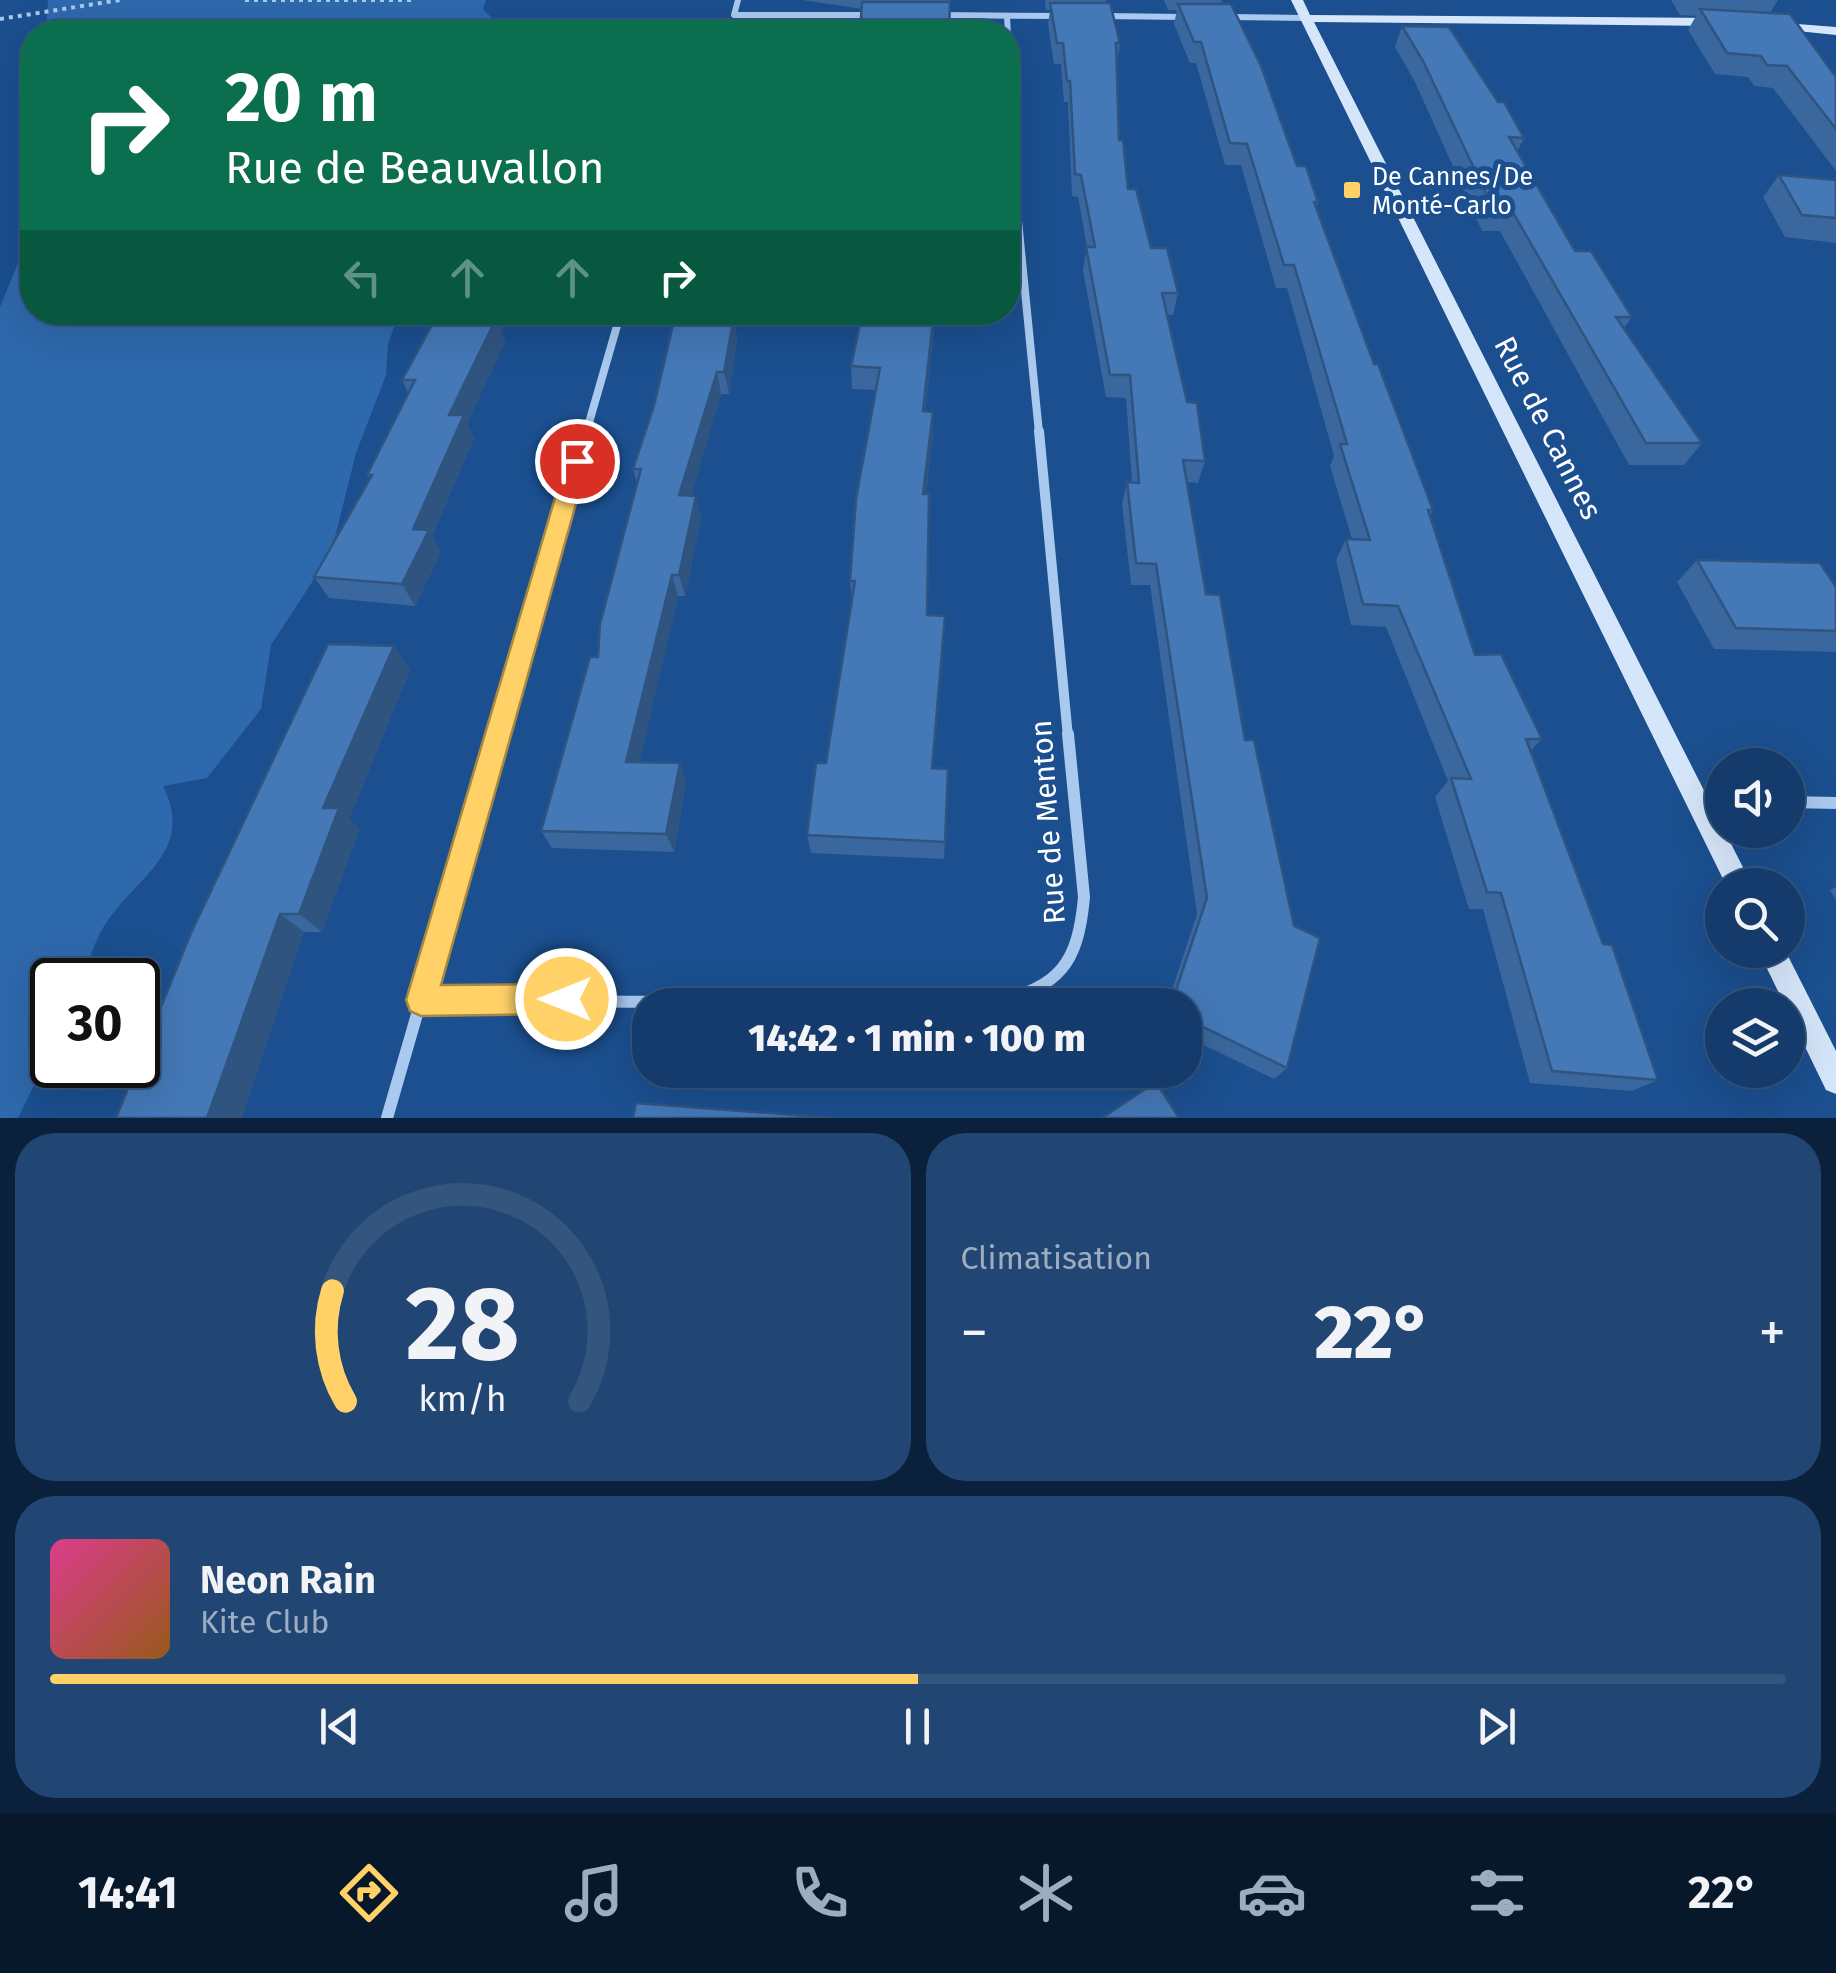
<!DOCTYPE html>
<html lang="fr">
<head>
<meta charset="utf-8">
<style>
	:root { --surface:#143b6b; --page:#214673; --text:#f1f3f6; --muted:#9dadc1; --line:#33557e; --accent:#ffd166 }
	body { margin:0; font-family:"Fira Sans",sans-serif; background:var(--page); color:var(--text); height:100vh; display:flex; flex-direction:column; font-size:38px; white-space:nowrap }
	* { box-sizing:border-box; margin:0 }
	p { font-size:32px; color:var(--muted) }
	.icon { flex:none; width:55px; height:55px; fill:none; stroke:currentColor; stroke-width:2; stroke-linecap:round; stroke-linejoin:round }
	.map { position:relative; height:1118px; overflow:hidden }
	.details { display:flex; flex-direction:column; gap:15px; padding:15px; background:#0b203b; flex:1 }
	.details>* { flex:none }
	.banner { position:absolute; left:20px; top:20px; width:1000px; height:305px; border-radius:40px; box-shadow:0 10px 40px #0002,0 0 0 2px var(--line); background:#0b6e4f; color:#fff; overflow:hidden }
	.buttons { position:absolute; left:1705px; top:748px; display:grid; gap:20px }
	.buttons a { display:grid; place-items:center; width:100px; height:100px; border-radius:50%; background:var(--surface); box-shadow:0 10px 40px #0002,0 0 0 2px var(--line); font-size:50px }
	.speed { position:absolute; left:30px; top:958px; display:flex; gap:20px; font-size:50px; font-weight:700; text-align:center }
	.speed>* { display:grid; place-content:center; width:130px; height:130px; border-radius:50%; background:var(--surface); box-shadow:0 10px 40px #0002,0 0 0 2px var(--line); line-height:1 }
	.speed .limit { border:5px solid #111; border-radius:15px; background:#fff; color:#111 }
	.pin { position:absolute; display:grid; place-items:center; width:85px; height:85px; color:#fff; margin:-42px; border:5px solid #fff; border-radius:50%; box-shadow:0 2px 10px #0007 }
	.me { position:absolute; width:110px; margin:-55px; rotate:270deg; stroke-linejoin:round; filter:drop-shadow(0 0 8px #0008) }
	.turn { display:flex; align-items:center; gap:35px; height:210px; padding:0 40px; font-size:45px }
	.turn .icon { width:130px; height:130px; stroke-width:2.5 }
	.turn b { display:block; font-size:70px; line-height:85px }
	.lanes { display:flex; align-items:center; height:95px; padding:0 40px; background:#0003; justify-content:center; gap:50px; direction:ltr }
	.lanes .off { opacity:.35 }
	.big { font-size:75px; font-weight:800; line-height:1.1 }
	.details .tile { flex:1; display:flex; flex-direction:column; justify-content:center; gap:15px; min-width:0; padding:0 35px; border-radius:40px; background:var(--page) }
	.details .dial { align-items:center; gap:0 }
	.dial svg { height:260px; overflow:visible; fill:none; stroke:var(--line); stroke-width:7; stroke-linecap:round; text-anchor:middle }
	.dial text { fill:var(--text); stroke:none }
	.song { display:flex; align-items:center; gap:30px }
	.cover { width:120px; height:120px; border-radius:15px; background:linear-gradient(135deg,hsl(330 70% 55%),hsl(30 70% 35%)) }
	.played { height:10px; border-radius:5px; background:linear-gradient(90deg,var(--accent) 50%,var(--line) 50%) }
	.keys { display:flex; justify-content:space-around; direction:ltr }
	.heat { display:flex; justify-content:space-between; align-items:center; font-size:55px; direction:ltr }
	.details .tiles { flex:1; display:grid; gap:15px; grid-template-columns:1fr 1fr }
	.tile:last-child { grid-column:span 2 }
	.trip { position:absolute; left:632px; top:988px; width:570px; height:100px; border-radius:40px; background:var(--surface); box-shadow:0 10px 40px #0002,0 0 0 2px var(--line); font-weight:800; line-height:100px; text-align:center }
	.menu { display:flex; height:160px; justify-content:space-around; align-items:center; background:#08182b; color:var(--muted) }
	.menu .icon { width:70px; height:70px }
	.menu .active { color:var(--accent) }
	.menu b { font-size:45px; color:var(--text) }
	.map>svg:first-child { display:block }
	.green { fill:#2e69ad }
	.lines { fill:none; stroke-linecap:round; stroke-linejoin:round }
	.path { stroke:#a9c9ee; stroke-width:4; stroke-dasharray:4 5; stroke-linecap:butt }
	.street-far3 { stroke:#a9c9ee; stroke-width:6 }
	.street-far2 { stroke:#a9c9ee; stroke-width:8 }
	.street-far1 { stroke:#a9c9ee; stroke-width:10 }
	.street { stroke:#a9c9ee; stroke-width:12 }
	.secondary { fill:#d6e6fa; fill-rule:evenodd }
	.wall { fill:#3a679d }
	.shaded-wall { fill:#305480 }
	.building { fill:#4478b7; stroke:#305480; stroke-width:2.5 }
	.route { fill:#ffd166; stroke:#a68842; stroke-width:2.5 }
	.poi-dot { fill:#ffd166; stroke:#1b4f8f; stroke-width:4 }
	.labels { text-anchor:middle; stroke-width:10; stroke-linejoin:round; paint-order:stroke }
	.far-poi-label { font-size:25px; fill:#fff; stroke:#1b4f8f; text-anchor:start }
	.street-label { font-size:30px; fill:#fff; stroke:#1b4f8f }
</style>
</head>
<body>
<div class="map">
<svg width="1836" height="1118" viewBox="0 0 1836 1118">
	<rect width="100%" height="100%" fill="#1b4f8f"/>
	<!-- green -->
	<g class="green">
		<polygon points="48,0 486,0 483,9 497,23 499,32 46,32"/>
		<path d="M32 229V312L399 313 388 344 386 375 356 453 331 553 271 645 261 709 207 778 163 786C195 851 139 874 106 923 95 939 89 962 81 980H52V1048L18 1118H0V307Z"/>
	</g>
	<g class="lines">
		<!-- path -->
		<g class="path">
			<polyline points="245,0 413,0"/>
			<polyline points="0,19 120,0"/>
		</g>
		<!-- street-far3 -->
		<g class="street-far3">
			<polyline points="738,0 734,15 871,15"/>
			<polyline points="938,15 1060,16"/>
			<polyline points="1007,16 1016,192"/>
			<polyline points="1102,16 1185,17"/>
			<polyline points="1227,17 1306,18"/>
		</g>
		<!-- street-far2 -->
		<g class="street-far2">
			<polyline points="1015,190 1039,433"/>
			<polyline points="586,433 621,312"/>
		</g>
		<!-- street-far1 -->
		<g class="street-far1">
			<polyline points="1039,431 1068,737"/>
			<polyline points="498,737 586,431"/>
		</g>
		<!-- street -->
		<g class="street">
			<polyline points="1699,802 1722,802"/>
			<polyline points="1788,802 1836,803"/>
			<path d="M421 1001 995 1003C1060 986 1078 964 1084 897L1068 734"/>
			<polyline points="387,1118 498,734"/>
		</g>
		<!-- secondary -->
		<g class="secondary">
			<polygon points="1291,0 1303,0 1310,15 1719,18 1725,22 1719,26 1314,22 1752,885 1726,885"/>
			<polygon points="1773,22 1836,27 1836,35 1769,28 1769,24"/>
			<polygon points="1758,950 1785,950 1836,1051 1836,1094 1826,1090"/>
		</g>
	</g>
	<!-- wall -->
	<g class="wall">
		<polygon points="802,0 950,0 949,32 862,9"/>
		<polygon points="1045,0 1106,0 1105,3 1120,43 1117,64 1119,140 1128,189 1151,248 1178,293 1173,315 1167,315 1187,402 1205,461 1198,483 1187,482 1287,1068 1274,1079 1185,1036 1185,1005 1167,1005 1197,914 1150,585 1131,585 1122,504 1127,482 1132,483 1126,398 1106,397 1083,270 1087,247 1078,197 1072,196 1068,102 1064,102 1061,64 1054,64 1048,24 1050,10 1046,10"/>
		<polygon points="1164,0 1222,0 1221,4 1297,166 1318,202 1316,208 1374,364 1433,510 1430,516 1475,655 1542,739 1530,751 1603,944 1658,1080 1632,1091 1530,1083 1483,909 1469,909 1435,797 1448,781 1386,627 1351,625 1336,560 1346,539 1352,539 1330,466 1334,456 1287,288 1276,288 1241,165 1225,165 1196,63 1190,63 1174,24 1177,10 1168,10"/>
		<polygon points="1671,0 1778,0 1770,13 1836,77 1836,171 1773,88 1754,86 1748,77 1715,74 1688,30 1696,16 1680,15"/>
		<polygon points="1402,26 1498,102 1524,138 1517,152 1575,251 1632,317 1624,328 1702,443 1684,465 1629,465 1500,231 1482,231 1415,82 1395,47"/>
		<polygon points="1779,175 1836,180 1836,243 1785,237 1763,197"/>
		<polygon points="439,312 512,312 501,331 505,342 467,423 474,438 432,536 441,552 415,606 329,598 314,577 370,479 367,475 409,394 402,380"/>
		<polygon points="736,312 734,320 737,339 729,394 721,394 691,496 696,496 701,518 685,596 678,596 639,762 680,763 686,782 674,852 552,848 541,831 598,657 637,483 633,469 654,406"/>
		<polygon points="936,312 925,411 933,412 933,434 926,494 927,615 945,616 933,768 948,769 944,859 811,853 807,835 826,763 852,600 850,581 876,390 852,389 851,366 869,319"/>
		<polygon points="1697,560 1836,587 1836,652 1714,649 1677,582"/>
		<polygon points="410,670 349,819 359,829 322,932 304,932 116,1118"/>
		<polygon points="1836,887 1836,900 1830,890"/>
	</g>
	<!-- shaded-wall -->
	<g class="shaded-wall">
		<polygon points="490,312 512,312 501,331 505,342 467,423 474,438 432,536 441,552 415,606 402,584 413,529 449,415"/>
		<polygon points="726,312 736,312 734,320 737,339 729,394 724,372"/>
		<polygon points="934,312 936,312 922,433 923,411"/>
		<polygon points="717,372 721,394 685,517 679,495"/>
		<polygon points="933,412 933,434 923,516 923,494"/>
		<polygon points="696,496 701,518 685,596 679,575"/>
		<polygon points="672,575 678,596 635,780 626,762"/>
		<polygon points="945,616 944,637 931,787 932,768"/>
		<polygon points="394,646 410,670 349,819 359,829 322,932 299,914 323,808"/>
		<polygon points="680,763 686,782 674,852 666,834"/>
		<polygon points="280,914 304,932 242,1118 207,1118"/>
	</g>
	<!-- building -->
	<g class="building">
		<polygon points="862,2 950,2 949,32 860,32"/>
		<polygon points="1050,3 1110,3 1120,43 1116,43 1119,140 1123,140 1128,189 1136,189 1151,248 1167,248 1178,293 1162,293 1187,402 1197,403 1205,461 1183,460 1206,594 1220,595 1245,740 1254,740 1294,926 1320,938 1287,1068 1185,1018 1185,1005 1171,1005 1207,898 1156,564 1136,563 1127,482 1139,483 1130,375 1110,375 1086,247 1095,247 1081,175 1075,174 1070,81 1067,81 1063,43 1057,43"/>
		<polygon points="1178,4 1231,4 1261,66 1297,166 1306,166 1318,202 1314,202 1374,364 1378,364 1433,510 1428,510 1475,655 1501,654 1542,739 1526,739 1603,944 1612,945 1658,1080 1552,1071 1501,893 1487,892 1451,778 1471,779 1398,606 1363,604 1346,539 1370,540 1340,444 1347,444 1294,265 1284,265 1247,144 1230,143 1201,42 1194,42"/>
		<polygon points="1700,9 1790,14 1836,77 1836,129 1787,66 1767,65 1761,56 1727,53"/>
		<polygon points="728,24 811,26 810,32 724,32"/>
		<polygon points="1402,26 1449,27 1498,102 1504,102 1524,138 1509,137 1575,251 1591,251 1632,317 1616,317 1702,443 1646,443 1511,209 1493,208 1423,61"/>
		<polygon points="1779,175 1836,180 1836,218 1802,215"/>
		<polygon points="439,312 490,312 486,319 496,319 449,415 464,415 413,529 429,530 402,584 314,577 372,475 367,475 415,380 402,380"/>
		<polygon points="676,312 726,312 725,317 734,317 724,372 717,372 679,495 696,496 679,575 672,575 626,762 680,763 666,834 541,831 590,657 598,657 600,624 641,469 633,469 654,406"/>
		<polygon points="870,312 934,312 923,411 933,412 923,494 929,494 927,615 945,616 932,768 948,769 945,842 807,835 816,763 826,763 855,581 850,581 856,499 880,368 851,366 861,319 869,319"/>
		<polygon points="1697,560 1820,563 1836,587 1836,631 1736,628"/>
		<polygon points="328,644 394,646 323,808 339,808 299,914 280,914 207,1118 116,1118 191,933"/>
		<polygon points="1156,1082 1179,1118 1102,1118"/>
		<polygon points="636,1103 833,1118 633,1118"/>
	</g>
	<!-- route -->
	<polygon class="route" points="577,454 588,461 441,985 566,984 577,988 581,999 577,1010 566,1014 421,1016 410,1011 406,1000 566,461"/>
	<!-- markers -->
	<rect class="poi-dot" x="1342" y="180" width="20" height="20" rx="5"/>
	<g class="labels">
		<!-- far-poi labels -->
		<g class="far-poi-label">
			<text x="1372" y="185">De Cannes/De<tspan x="1372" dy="29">Monté-Carlo</tspan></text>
		</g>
		<!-- street labels -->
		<g class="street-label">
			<text transform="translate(1548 428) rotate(63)" y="10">Rue de Cannes</text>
			<text transform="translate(1048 822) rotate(-94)" y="10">Rue de Menton</text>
		</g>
	</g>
</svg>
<div class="buttons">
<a><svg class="icon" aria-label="sound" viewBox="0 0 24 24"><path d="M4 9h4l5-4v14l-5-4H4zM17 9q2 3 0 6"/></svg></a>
<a><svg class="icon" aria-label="search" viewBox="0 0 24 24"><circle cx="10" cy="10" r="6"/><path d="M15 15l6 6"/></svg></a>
<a><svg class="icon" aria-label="layers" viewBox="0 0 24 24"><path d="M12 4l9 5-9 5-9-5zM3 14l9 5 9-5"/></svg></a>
</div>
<div class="speed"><div class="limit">30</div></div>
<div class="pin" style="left:577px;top:461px;background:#d93025"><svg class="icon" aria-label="arrive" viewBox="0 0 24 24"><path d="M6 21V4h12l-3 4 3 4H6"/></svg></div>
<svg class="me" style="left:566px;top:999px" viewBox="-20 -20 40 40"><circle r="17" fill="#ffd166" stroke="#fff" stroke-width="3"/><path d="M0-11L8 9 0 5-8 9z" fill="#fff"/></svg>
<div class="trip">14:42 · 1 min · 100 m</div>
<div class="banner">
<div class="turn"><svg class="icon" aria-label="right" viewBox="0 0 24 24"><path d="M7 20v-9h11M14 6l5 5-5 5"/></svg><div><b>20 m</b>Rue de Beauvallon</div></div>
<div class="lanes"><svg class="icon off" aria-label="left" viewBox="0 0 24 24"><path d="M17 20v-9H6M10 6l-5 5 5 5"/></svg><svg class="icon off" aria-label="ahead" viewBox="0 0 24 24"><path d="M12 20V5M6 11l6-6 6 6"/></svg><svg class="icon off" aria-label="ahead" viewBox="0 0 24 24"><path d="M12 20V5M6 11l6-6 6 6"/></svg><svg class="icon" aria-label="right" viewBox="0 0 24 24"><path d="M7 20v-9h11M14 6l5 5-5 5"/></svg></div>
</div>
</div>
<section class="details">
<div class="tiles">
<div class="tile dial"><svg viewBox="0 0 100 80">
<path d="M14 69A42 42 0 1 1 86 69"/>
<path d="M14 69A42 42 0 0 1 10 35" stroke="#ffd166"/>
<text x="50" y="56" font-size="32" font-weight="700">28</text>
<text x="50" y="72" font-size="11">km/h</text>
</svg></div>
<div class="tile"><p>Climatisation</p>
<div class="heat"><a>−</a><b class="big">22°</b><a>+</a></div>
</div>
<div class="tile">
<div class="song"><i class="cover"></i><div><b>Neon Rain</b><p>Kite Club</p></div></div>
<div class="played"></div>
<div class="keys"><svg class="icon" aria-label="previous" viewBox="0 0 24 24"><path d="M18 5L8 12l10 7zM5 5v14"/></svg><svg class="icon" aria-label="pause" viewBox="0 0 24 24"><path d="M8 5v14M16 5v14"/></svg><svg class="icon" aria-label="next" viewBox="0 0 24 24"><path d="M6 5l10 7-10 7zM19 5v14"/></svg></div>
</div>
</div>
</section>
<nav class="menu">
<b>14:41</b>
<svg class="icon active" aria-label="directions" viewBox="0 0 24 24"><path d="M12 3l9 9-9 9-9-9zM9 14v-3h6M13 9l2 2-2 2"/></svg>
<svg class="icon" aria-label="music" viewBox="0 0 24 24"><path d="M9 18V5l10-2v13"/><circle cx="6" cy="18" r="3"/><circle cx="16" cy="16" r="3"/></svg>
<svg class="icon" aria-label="phone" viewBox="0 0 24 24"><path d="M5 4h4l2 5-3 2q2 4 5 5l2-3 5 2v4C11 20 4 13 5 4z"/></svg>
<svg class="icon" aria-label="climate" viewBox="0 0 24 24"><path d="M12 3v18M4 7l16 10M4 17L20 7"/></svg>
<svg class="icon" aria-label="car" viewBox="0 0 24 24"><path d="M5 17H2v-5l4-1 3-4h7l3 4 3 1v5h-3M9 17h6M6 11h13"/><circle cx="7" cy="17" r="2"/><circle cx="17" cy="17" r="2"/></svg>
<svg class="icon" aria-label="filters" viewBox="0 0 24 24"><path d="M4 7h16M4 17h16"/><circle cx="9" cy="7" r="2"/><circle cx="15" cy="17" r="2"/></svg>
<b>22°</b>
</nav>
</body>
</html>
